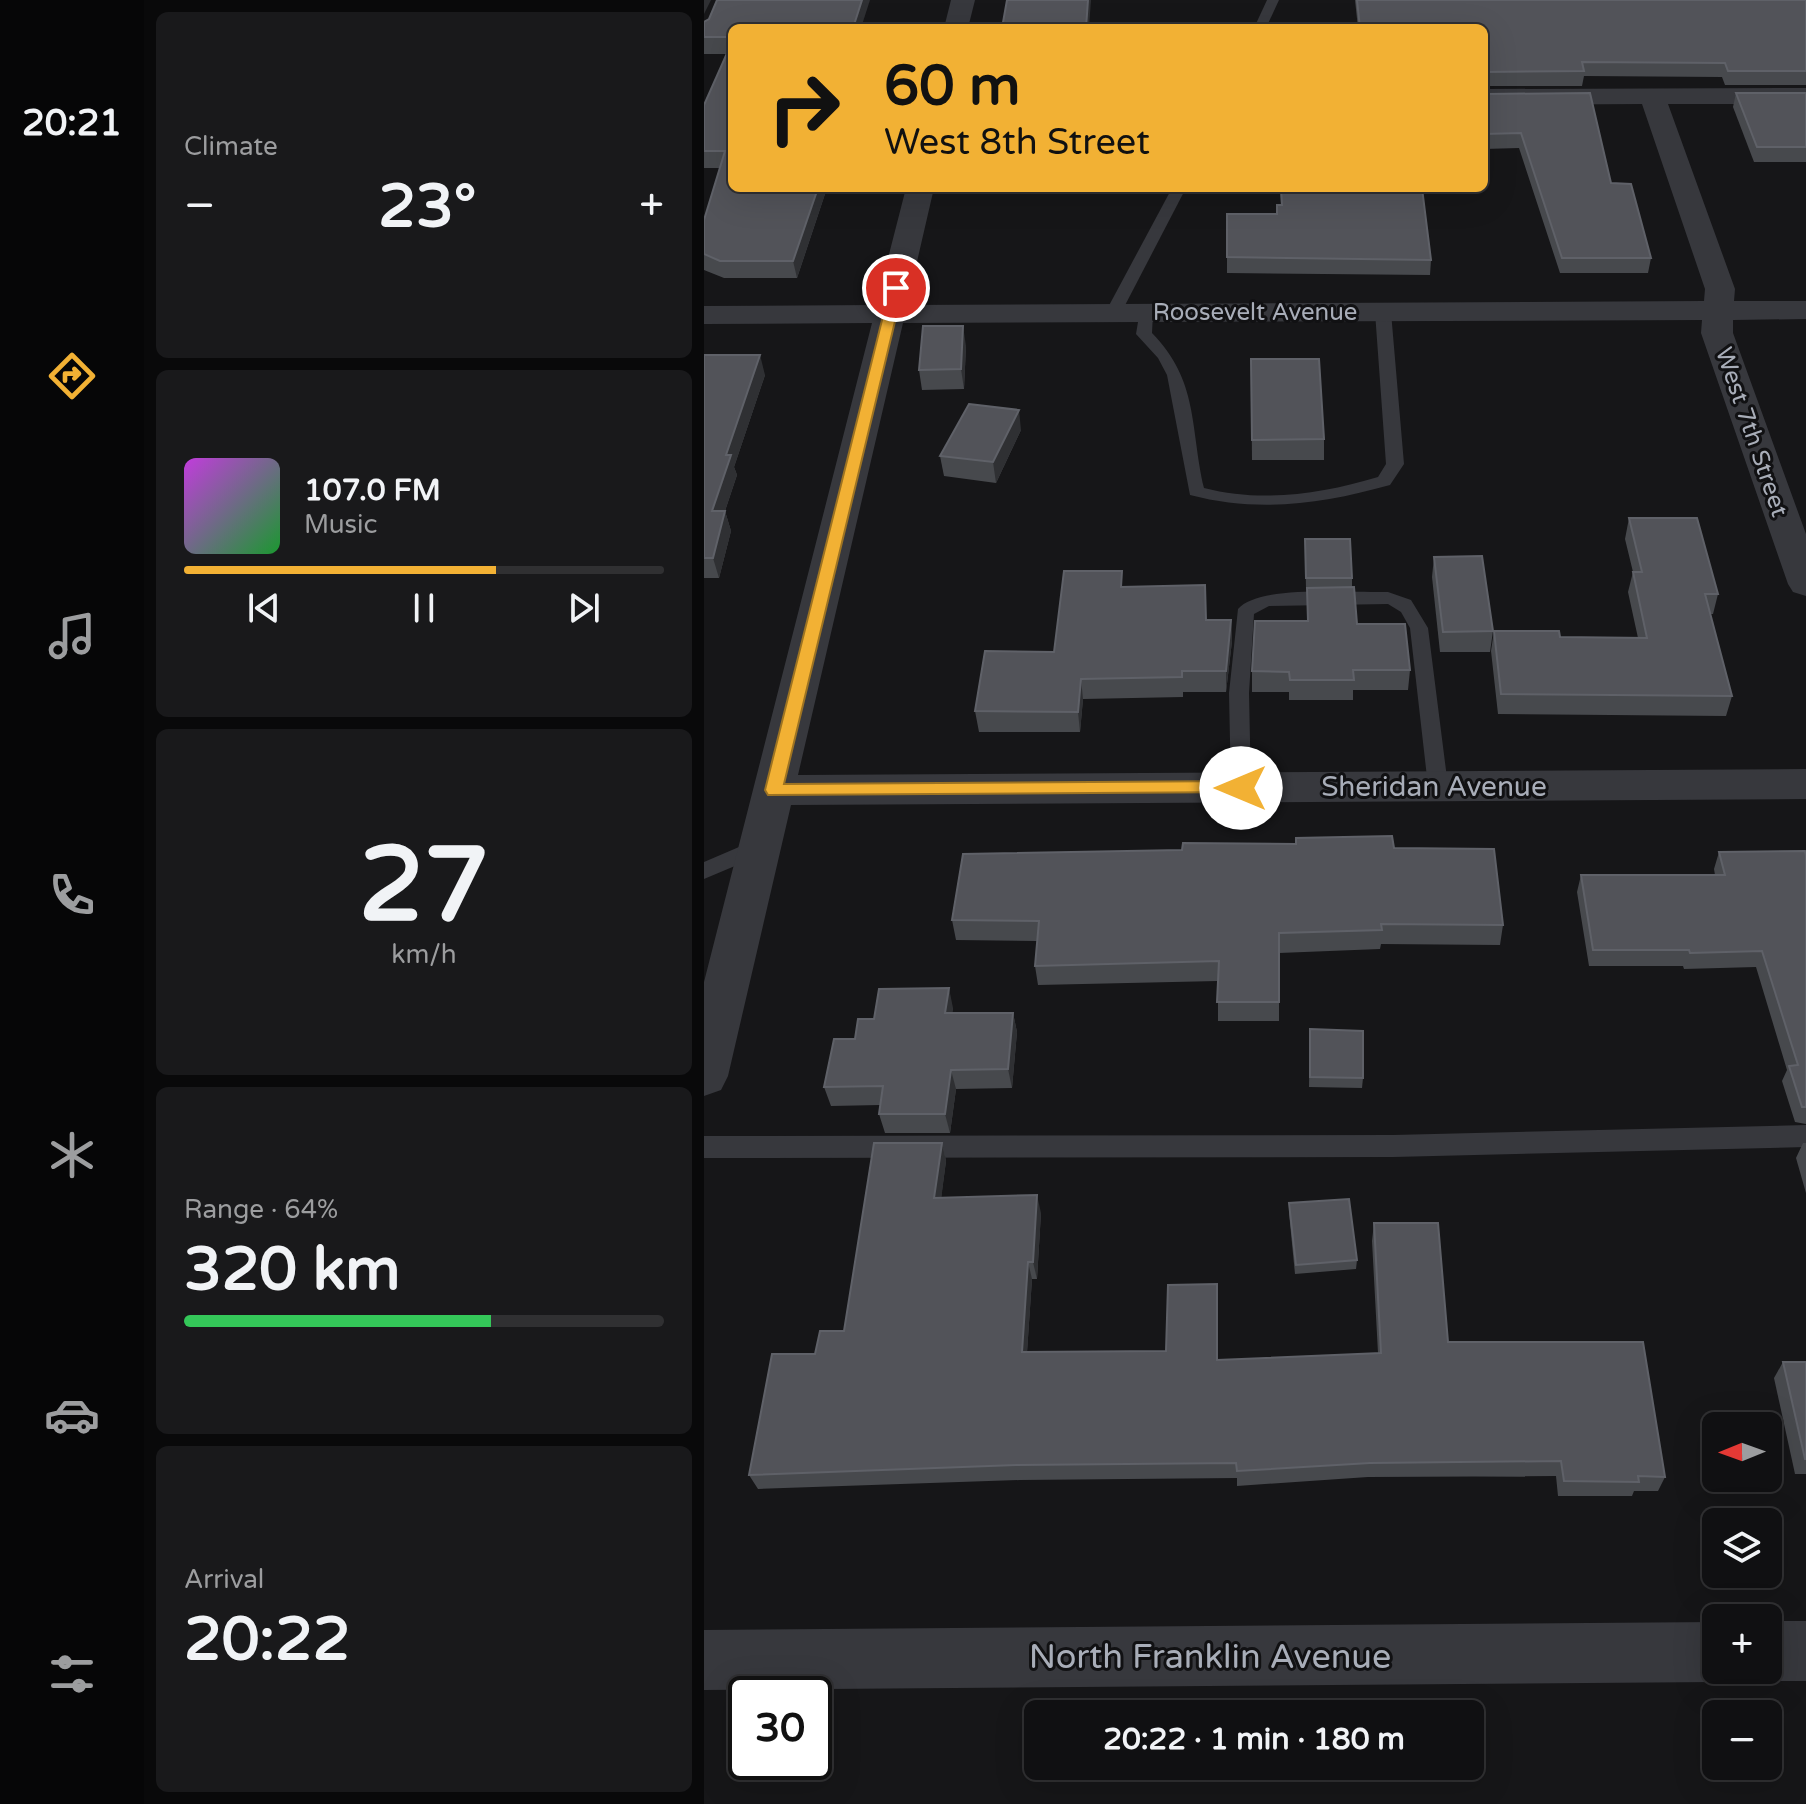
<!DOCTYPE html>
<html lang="en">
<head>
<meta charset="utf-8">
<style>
	:root { --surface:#101012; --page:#19191b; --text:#f1f3f6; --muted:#9c9d9f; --line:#303032; --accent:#f2b134 }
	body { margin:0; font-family:"Varela Round",sans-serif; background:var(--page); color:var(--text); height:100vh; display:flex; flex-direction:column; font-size:30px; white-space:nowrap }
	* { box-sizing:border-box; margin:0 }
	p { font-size:26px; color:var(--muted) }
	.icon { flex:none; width:44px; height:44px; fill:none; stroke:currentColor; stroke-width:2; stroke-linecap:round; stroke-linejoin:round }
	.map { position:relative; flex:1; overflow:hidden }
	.details { display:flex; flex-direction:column; gap:12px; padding:12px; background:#09090a; width:560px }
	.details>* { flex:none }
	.hud { position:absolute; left:24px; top:24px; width:760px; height:168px; border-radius:12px; box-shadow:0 8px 32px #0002,0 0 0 2px var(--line); background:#f2b134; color:#111; overflow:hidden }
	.needle { width:52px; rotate:269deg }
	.fabs { position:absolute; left:998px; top:1412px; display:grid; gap:16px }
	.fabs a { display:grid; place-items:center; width:80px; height:80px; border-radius:12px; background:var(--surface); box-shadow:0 8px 32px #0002,0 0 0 2px var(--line); font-size:40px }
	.speed { position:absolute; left:24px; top:1676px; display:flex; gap:16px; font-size:40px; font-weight:700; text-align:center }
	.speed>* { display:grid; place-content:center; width:104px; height:104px; border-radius:50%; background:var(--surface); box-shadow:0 8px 32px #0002,0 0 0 2px var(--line); line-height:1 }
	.speed .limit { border:4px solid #111; border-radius:12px; background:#fff; color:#111 }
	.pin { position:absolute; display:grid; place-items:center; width:68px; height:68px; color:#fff; margin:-34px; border:4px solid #fff; border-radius:50%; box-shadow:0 2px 8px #0007 }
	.me { position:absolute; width:88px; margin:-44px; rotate:270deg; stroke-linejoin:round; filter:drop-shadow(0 0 6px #0008) }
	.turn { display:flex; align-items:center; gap:28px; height:168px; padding:0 24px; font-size:36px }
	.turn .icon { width:104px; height:104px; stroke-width:2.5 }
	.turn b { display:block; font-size:56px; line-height:68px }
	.big { font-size:60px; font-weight:700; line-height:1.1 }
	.details .tile { flex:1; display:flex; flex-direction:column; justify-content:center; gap:12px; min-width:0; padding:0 28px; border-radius:12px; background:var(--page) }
	.details .dial { align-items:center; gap:0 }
	.dial b { font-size:104px; line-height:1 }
	.song { display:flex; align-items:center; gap:24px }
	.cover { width:96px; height:96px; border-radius:12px; background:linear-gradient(135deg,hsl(290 70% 55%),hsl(130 70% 35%)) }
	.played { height:8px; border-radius:4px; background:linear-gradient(90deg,var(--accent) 65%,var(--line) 65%) }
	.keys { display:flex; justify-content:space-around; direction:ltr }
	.heat { display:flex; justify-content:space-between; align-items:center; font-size:44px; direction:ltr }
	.charge { height:12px; border-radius:6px; background:linear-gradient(90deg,#34c759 64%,var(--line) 0) }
	.trip { position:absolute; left:320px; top:1700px; width:460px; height:80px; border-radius:12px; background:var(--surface); box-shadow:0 8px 32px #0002,0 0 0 2px var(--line); font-weight:700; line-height:80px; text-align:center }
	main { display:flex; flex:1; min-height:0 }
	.dock { display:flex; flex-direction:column; width:144px; justify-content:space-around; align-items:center; background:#060607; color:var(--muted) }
	.dock .icon { width:56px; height:56px }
	.dock .on { color:var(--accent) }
	.dock b { font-size:36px; color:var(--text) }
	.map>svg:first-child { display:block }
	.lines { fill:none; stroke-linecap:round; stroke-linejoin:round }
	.lane { fill:#37383d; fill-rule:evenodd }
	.street { fill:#37383d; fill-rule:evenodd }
	.wall { fill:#47494d }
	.shaded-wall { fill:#2f3033 }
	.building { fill:#525359; stroke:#5f6168; stroke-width:2 }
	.route { fill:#f2b134; stroke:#9d7322; stroke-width:2 }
	.labels { text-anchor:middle; stroke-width:6; stroke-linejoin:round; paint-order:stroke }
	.far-street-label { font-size:24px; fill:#a8adb8; stroke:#111113 }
	.street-label { font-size:28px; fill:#a8adb8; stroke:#111113 }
	.near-street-label { font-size:34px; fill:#a8adb8; stroke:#111113 }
</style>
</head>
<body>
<main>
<nav class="dock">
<b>20:21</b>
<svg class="icon on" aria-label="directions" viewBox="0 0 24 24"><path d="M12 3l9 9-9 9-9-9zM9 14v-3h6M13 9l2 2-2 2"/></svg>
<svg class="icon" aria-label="music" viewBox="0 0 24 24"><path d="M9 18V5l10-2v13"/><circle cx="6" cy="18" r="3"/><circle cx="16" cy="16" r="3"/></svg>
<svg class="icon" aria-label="phone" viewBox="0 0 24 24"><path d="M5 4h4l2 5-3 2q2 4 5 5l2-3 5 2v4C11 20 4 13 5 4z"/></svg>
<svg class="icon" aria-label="climate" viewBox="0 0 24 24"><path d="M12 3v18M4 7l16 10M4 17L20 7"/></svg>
<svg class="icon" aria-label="car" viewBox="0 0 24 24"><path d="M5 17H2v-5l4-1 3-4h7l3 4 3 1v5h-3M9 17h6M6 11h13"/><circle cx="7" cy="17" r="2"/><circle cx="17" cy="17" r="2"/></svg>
<svg class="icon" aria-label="filters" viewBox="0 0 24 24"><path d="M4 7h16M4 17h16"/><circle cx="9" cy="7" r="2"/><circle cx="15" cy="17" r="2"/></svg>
</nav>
<section class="details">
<div class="tile"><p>Climate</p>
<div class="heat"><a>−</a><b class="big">23°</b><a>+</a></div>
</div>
<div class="tile">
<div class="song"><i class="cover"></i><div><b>107.0 FM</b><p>Music</p></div></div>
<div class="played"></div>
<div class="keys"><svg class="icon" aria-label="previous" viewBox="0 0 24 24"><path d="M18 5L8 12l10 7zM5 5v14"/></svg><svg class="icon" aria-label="pause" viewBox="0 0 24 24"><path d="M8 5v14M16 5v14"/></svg><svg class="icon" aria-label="next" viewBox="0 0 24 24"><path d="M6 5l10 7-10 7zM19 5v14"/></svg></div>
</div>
<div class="tile dial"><b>27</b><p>km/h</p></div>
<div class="tile"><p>Range · 64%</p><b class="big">320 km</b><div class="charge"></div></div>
<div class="tile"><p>Arrival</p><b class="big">20:22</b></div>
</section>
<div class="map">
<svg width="1102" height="1804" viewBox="0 0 1102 1804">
	<rect width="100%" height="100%" fill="#161618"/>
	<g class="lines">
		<!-- lane -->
		<g class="lane">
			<polygon points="563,0 575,0 562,28 550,28"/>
			<polygon points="468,188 482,188 417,313 409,318 404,316 401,313"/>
			<path d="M679 307 687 312 700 464 686 485C618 504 555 513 486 495L463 375 454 358 432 334 436 310 441 308 449 313 448 333C495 381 486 427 500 488 558 503 617 494 674 477L682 464 671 312Z"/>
			<path d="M684 592 707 600 724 628 744 786 741 791H727L724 786 706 628 697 612 684 604 565 606 550 614 545 693 547 788 544 793H530L527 788 525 693 534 609C555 584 651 593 684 592Z"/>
			<polygon points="56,838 64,840 67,846 64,852 0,879 0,862"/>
			<polygon points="1102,1125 1102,1147 689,1157 0,1158 0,1136 689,1135"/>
		</g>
		<!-- street -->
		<g class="street">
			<polygon points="247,0 271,0 264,28 240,28"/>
			<polygon points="1102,88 1102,104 964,104 1031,289 1030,301 1102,301 1102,319 1029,320 1029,333 1102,534 1102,596 1089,592 1084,584 997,333 998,320 199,323 94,775 1102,769 1102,799 87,805 24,1076 17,1090 0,1096 0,982 168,323 0,324 0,306 172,305 202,188 230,188 203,305 1000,301 1001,289 938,104 780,105 780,89"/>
			<polygon points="1064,1621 1102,1621 1102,1681 1064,1681 1043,1672 1041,1670 1064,1670"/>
			<polygon points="1012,1622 1012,1670 1035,1670 1012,1682 0,1690 0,1630"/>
		</g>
	</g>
	<!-- wall -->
	<g class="wall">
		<polygon points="651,0 1102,0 1102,85 1021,85 1018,77 880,76 878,86 780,86 780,28 654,28"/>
		<polygon points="0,22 28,28 28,188 123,188 93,278 20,278 0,270 0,220 16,168 0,168 0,105 23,54 0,54"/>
		<polygon points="780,92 907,183 947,258 944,273 856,273 815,148 780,149"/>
		<polygon points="1032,93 1102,93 1102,162 1050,162 1029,107"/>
		<polygon points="576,188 718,188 727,260 726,275 523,273 523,214 572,214 577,205"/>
		<polygon points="262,346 260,389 218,390 215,370"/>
		<polygon points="0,355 61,375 30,467 33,475 21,511 27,531 15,578 0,578"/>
		<polygon points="547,359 620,439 620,460 548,460"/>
		<polygon points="317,430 292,483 240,476 236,456"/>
		<polygon points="925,518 1014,594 1009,614 1006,614 1028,696 1022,716 794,714 787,651 790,631 856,637 934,638 924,592 929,572 921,539"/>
		<polygon points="601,539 648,578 648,587 653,624 706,670 704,690 649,690 649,700 585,700 585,692 548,692 548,671 603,621 603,589 602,589"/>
		<polygon points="730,557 789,631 786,652 736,652 728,577"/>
		<polygon points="420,587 502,620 527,620 528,641 522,692 479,692 479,697 379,699 376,732 275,732 271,711 350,652"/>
		<polygon points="690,848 799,925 796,945 677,944 676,949 575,953 575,1021 514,1021 514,981 334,985 331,966 333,941 252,940 248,920"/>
		<polygon points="1015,852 1102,856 1102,1124 1091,1122 1078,1081 1083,1070 1052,967 980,969 979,966 885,966 873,892 877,875 1011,875 1010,869"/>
		<polygon points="249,1008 248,1013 309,1013 313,1032 308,1088 252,1089 246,1133 181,1133 175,1114 176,1105 127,1106 120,1087 151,1039 170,1019"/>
		<polygon points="606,1029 659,1078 658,1088 605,1087"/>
		<polygon points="238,1143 242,1161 237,1198 337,1213 333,1279 328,1279 323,1352 514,1360 674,1353 668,1241 670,1223 744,1342 961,1477 954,1491 930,1491 928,1496 854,1496 852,1476 664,1477 533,1486 533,1478 316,1480 54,1489 45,1475 111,1354 140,1331"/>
		<polygon points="1099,1143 1102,1143 1102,1193 1092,1158"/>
		<polygon points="585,1203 653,1260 652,1269 591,1274 585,1213"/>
		<polygon points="1079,1362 1102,1362 1102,1474 1091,1474 1070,1378"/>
	</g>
	<!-- shaded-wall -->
	<g class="shaded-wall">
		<polygon points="0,0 7,0 0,14"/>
		<polygon points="158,0 166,0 157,28 149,28"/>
		<polygon points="384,0 387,0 385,28 382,28"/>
		<polygon points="114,188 123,188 93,278 89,261"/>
		<polygon points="259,326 262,346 260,389 257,369"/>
		<polygon points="56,355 61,375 30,467 33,475 21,511 27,531 15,578 9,558 8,511 22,455"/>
		<polygon points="315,410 317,430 292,483 289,462"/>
		<polygon points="527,620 528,641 522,692 522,671"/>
		<polygon points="377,679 379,699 376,732 374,712"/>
		<polygon points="245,988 249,1008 246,1032 241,1013"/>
		<polygon points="309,1013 313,1032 308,1088 304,1069"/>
		<polygon points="247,1070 252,1089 246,1133 241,1114"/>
		<polygon points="238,1143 242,1161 235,1216 230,1198"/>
		<polygon points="333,1195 337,1213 333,1279 329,1262"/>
		<polygon points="324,1262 328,1279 322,1368 318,1352"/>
	</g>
	<!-- building -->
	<g class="building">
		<polygon points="13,0 158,0 149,28 28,28 28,37 0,37 0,22 5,19"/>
		<polygon points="303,0 384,0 382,28 298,28"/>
		<polygon points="653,0 1102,0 1102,71 1024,71 1021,63 878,62 880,71 781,72 780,73 780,28 656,28"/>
		<polygon points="28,42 28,188 114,188 89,261 16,261 0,254 0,220 21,151 0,151 0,105"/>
		<polygon points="780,92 782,94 886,93 907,183 927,184 947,258 858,258 817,133 780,134"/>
		<polygon points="1032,93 1102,93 1102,147 1053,147"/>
		<polygon points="577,188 718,188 727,260 523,257 523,214 573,214 573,205 578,205"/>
		<polygon points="219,326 259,326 257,369 215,370"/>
		<polygon points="0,355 56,355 22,455 27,455 8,511 21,511 9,558 0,558"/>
		<polygon points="547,359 615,359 620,439 548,440"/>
		<polygon points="265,404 315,410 289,462 236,456"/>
		<polygon points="925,518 993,518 1014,594 1001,594 1028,696 797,694 790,631 855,631 856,637 943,638 929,572 938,572"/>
		<polygon points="601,539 646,539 648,578 602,578"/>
		<polygon points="778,556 789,631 739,632 730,557"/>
		<polygon points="360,571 418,571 417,587 501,585 502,620 527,620 522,671 478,671 478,677 377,679 374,712 271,711 281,651 350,652"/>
		<polygon points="650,587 653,624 701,624 706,670 649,670 650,680 586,680 585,672 548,671 551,621 604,621 603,588"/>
		<polygon points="688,836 690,848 790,849 799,925 677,924 678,930 575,933 575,1002 513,1002 515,961 331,966 335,921 248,920 259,854 478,850 479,843 592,844 592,838"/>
		<polygon points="1101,851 1102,856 1102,1107 1098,1107 1085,1066 1094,1065 1058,951 986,953 985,950 889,950 877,875 1021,875 1015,852"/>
		<polygon points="245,988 241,1013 309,1013 304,1069 247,1070 241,1114 175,1114 179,1086 120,1087 130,1039 151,1039 154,1019 170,1019 175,989"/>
		<polygon points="606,1029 659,1031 659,1078 606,1077"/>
		<polygon points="170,1143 238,1143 230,1198 333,1195 329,1262 324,1262 318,1352 462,1351 464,1285 513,1284 513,1360 677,1353 670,1223 734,1223 744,1342 939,1342 961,1477 934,1476 935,1482 860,1481 857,1461 666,1463 533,1471 532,1463 312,1465 45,1475 68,1354 111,1354 116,1331 140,1331"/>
		<polygon points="645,1199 653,1260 592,1265 585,1203"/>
		<polygon points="1079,1362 1102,1362 1102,1459 1101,1459"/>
	</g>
	<!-- route -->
	<polygon class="route" points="192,285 199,288 80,784 537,781 543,783 546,788 543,792 64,795 61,790 186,288"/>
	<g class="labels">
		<!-- far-street labels -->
		<g class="far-street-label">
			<text x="551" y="320">Roosevelt Avenue</text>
			<text transform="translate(1048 432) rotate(71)" y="8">West 7th Street</text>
		</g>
		<!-- street labels -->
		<g class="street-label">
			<text x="730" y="796">Sheridan Avenue</text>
		</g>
		<!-- near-street labels -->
		<g class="near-street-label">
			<text x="506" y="1668">North Franklin Avenue</text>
		</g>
	</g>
</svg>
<div class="fabs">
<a><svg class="needle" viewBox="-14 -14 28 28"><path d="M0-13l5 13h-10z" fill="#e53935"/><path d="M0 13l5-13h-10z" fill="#9c9d9f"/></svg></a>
<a><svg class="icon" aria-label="layers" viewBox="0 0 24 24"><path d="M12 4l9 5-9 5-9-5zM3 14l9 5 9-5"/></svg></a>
<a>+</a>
<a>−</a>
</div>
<div class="speed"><div class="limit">30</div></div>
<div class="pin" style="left:192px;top:288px;background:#d93025"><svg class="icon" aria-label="arrive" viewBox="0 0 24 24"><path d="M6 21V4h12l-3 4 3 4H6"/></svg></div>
<svg class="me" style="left:537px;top:788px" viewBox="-20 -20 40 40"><circle r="19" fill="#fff"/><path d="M0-13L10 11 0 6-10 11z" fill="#f2b134"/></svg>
<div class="trip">20:22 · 1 min · 180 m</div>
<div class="hud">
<div class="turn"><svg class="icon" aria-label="right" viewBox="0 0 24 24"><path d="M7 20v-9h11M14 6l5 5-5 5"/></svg><div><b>60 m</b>West 8th Street</div></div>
</div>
</div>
</main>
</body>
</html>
